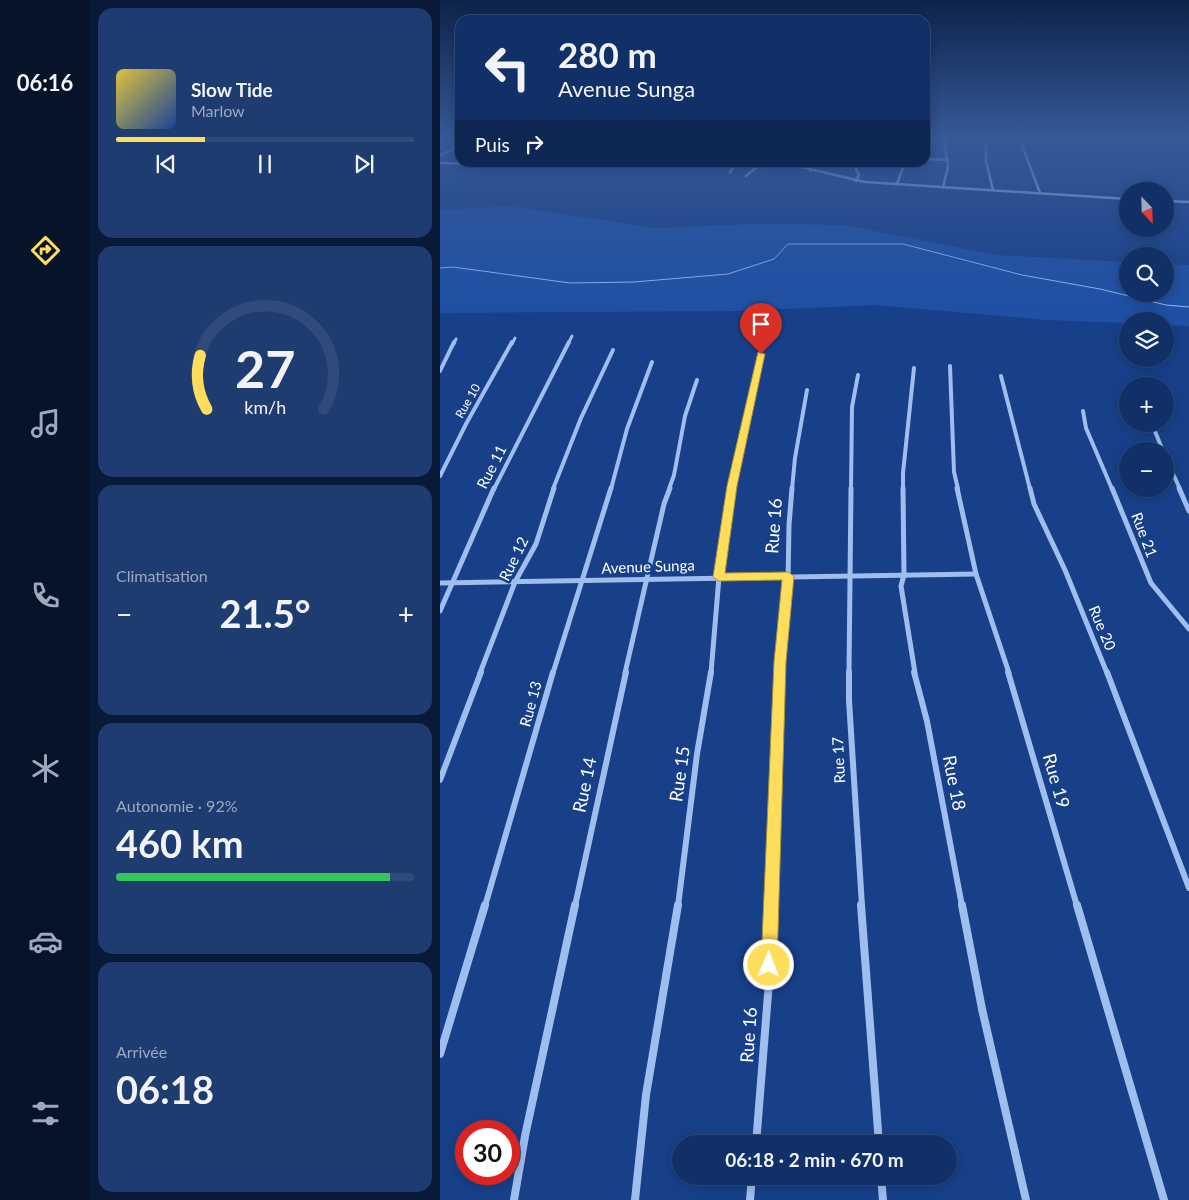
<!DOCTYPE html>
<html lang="fr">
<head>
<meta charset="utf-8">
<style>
	:root { --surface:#113067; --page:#1e3c70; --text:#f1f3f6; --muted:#9ca9c0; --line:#304b7b; --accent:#ffdd5c }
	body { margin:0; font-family:Lato,sans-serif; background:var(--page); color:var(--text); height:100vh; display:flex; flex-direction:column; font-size:19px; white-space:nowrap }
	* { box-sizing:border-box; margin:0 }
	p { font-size:16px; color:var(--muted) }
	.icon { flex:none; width:28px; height:28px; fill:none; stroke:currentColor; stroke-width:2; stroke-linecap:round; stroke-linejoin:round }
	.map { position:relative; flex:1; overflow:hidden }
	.sheet { display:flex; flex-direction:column; gap:8px; padding:8px; background:#091a39; width:350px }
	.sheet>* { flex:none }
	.guide { position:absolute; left:15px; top:15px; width:475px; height:152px; border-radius:15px; box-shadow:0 2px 12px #0003,0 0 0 1px var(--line); background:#113067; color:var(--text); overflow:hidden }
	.needle { width:32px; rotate:157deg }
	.fabs { position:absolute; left:679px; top:182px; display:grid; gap:10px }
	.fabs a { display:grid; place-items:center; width:55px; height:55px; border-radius:50%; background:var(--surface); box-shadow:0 2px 12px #0003,0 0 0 1px var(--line); font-size:25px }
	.speed { position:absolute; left:15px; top:1120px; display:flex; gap:10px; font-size:25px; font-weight:700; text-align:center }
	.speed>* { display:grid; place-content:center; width:65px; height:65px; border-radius:50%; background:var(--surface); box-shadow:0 2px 12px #0003,0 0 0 1px var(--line); line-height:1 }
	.speed .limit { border:8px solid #d22; background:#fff; color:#111 }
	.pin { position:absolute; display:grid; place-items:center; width:42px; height:42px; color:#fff; margin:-51px -21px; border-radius:50% 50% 50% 0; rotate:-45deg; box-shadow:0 0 5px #0007 }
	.pin .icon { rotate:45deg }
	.me { position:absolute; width:55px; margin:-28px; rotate:1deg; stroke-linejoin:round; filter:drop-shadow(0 0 4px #0008) }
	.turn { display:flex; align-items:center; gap:18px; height:105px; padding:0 20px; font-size:22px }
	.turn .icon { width:65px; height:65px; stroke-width:2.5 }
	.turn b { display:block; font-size:35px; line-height:42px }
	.then { display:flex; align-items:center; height:48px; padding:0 20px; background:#0003; gap:10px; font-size:19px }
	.big { font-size:38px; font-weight:700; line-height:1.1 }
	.sheet .tile { flex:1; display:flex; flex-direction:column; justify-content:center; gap:8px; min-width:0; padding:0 18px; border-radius:15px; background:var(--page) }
	.sheet .dial { align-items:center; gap:0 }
	.dial svg { height:130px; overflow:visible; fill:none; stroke:var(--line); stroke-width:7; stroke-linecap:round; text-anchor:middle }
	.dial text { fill:var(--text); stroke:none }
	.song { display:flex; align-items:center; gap:15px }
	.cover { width:60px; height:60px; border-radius:8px; background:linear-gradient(135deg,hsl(50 70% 55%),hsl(220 70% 35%)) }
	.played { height:5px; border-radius:2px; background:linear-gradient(90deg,var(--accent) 30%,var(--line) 30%) }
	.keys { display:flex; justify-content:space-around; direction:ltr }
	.heat { display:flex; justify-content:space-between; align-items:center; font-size:28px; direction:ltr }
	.charge { height:8px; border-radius:4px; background:linear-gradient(90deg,#34c759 92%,var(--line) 0) }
	.trip { position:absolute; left:232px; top:1135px; width:285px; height:50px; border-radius:25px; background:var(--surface); box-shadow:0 2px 12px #0003,0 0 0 1px var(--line); font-weight:700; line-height:50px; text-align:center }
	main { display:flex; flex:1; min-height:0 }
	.tab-bar { display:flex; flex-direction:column; width:90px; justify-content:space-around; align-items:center; background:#071329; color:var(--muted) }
	.tab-bar .icon { width:35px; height:35px }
	.tab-bar .selected { color:var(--accent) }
	.tab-bar b { font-size:22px; color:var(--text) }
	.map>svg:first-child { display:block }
	.green { fill:#1f50a3 }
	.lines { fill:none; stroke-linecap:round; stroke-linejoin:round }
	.stream { stroke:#91b6f1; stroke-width:1 }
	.minor-far5 { stroke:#9fbdee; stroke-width:2.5 }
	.minor-far4 { stroke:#9fbdee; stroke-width:3 }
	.minor-far3 { stroke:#9fbdee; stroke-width:4 }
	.minor-far2 { stroke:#9fbdee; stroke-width:5 }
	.minor-far1 { stroke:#9fbdee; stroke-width:6 }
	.minor { stroke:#9fbdee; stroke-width:8 }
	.route { fill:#ffdd5c; stroke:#a6903c }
	.labels { text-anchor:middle; stroke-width:5; stroke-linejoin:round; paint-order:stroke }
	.far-street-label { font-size:12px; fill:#fff; stroke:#174089 }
	.street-label { font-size:15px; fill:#fff; stroke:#174089 }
	.near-street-label { font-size:18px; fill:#fff; stroke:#174089 }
</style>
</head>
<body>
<main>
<nav class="tab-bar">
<b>06:16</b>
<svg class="icon selected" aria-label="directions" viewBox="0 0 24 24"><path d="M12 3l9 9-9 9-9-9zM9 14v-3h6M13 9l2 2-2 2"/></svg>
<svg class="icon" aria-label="music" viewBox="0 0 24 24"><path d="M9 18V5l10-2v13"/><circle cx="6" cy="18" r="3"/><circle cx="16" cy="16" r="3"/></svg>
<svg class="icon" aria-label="phone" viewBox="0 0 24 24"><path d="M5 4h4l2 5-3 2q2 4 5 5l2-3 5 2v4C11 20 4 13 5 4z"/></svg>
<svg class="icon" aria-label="climate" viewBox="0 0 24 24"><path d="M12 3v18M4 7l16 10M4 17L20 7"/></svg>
<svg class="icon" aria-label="car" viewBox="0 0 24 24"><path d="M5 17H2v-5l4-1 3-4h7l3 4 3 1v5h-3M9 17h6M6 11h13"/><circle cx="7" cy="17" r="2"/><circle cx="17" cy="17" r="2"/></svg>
<svg class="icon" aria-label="filters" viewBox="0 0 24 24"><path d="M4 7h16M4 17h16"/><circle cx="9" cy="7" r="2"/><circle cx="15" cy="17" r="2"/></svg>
</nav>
<section class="sheet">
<div class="tile">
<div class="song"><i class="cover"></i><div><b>Slow Tide</b><p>Marlow</p></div></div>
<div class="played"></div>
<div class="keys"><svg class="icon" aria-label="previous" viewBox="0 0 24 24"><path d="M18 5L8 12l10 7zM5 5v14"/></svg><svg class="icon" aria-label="pause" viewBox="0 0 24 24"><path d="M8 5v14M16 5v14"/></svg><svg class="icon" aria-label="next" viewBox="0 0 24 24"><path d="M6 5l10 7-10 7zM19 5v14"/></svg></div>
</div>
<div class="tile dial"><svg viewBox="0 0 100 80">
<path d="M14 69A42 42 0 1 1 86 69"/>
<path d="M14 69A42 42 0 0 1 10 36" stroke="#ffdd5c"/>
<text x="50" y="56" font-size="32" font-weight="700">27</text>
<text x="50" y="72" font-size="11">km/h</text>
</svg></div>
<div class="tile"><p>Climatisation</p>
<div class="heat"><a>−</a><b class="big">21.5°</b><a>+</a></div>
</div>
<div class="tile"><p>Autonomie · 92%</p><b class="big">460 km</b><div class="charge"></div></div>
<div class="tile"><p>Arrivée</p><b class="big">06:18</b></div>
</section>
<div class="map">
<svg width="749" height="1200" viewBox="0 0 749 1200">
	<rect width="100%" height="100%" fill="#174089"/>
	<!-- green -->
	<polygon class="green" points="70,206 214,228 316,224 404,225 556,255 687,262 688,294 725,294 725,264 749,265 749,326 725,325 725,321 688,321 687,323 606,320 436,305 296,311 0,313 0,210"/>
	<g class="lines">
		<!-- stream -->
		<polyline class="stream" points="0,268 13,267 130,283 194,282 288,274 334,259 348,244 463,244 582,275 660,289 726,305 749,307"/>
		<!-- minor-far5 -->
		<g class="minor-far5">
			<polyline points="546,137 546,161 553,190"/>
			<polyline points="579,137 600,193"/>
			<polyline points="0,155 20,146"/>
			<polyline points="485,159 508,160"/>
			<polyline points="340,162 425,182 688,199"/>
			<polyline points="0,163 39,164 44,162"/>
			<polyline points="370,171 375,162"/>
			<polyline points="290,172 297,162"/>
			<polyline points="306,176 317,167 328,162"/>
			<polyline points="416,181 419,174 416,170 419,162"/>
			<polyline points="457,184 465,162"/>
			<polyline points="503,187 508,167 505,145 506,137"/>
			<polyline points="725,201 749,202"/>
		</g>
		<!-- minor-far4 -->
		<g class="minor-far4">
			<polyline points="14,344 16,339"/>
			<polyline points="72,344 75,338"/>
			<polyline points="128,344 132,336"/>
		</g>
		<!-- minor-far3 -->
		<g class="minor-far3">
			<polyline points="510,366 514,472 518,489"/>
			<polyline points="0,371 14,342"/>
			<polyline points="561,376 590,489"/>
			<polyline points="643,411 646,428 672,489"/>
			<polyline points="712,424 723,451"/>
			<polyline points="725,456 740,489"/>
			<polyline points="0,476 26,424 72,342"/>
			<polyline points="54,489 129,342"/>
			<polyline points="113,489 141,418 173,350"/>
			<polyline points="171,489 187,429 212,362"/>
			<polyline points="229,489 234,475 245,416 257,380"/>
			<polyline points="292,489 321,354"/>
			<polyline points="352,489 355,458 367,390"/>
			<polyline points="411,489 412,407 418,375"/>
			<polyline points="463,489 463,473 474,368"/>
		</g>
		<!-- minor-far2 -->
		<g class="minor-far2">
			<polyline points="463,488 464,575 461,586 475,673"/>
			<polyline points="517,488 536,574 569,673"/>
			<polyline points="590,488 594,504 625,570 667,673"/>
			<polyline points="672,488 711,583 749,629"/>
			<polyline points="739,488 749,511"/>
			<polyline points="0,583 536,574"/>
			<polyline points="0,611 54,488"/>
			<polyline points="40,673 75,582 96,544 114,488"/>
			<polyline points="113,673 171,488"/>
			<polyline points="185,673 224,504 230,488"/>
			<polyline points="271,673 279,577 292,488"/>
			<polyline points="340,673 342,624 348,581 349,525 352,488"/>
			<polyline points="409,673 411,488"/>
		</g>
		<!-- minor-far1 -->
		<g class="minor-far1">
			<polyline points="409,672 409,700 422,906"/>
			<polyline points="474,672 487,721 522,906"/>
			<polyline points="568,672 637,906"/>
			<polyline points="667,672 749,888"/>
			<polyline points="0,780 41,672"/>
			<polyline points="45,906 113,672"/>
			<polyline points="135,906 186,672"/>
			<polyline points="238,906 257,754 271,672"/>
			<polyline points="332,906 340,672"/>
		</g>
		<!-- minor -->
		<g class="minor">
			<polyline points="421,905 439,1144"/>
			<polyline points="522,905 542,1009 586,1200"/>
			<polyline points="637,905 724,1200"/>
			<polyline points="0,1054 45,905"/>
			<polyline points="316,1144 329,982 332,905"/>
			<polyline points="441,1176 443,1200"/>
			<polyline points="74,1200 85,1136 135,905"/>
			<polyline points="195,1200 206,1095 238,905"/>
			<polyline points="310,1200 312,1176"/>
		</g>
	</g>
	<!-- sky -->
	<linearGradient id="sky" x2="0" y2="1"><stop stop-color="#0d234b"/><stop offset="0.45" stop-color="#365997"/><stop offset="1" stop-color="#365997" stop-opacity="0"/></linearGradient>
	<rect width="749" height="305" fill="url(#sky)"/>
	<!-- route -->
	<polygon class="route" points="318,352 325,354 297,486 285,573 348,572 354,576 346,662 337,965 335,970 329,973 323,970 321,965 334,662 342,580 279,581 273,577 287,486"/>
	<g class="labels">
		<!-- far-street labels -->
		<g class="far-street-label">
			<text transform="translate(28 401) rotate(-60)" y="4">Rue 10</text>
		</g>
		<!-- street labels -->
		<g class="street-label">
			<text transform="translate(52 467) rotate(-63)" y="5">Rue 11</text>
			<text transform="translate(704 535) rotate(69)" y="5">Rue 21</text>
			<text transform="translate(74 559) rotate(-64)" y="5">Rue 12</text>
			<text transform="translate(208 567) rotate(-2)" y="5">Avenue Sunga</text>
			<text transform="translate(662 628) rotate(67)" y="5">Rue 20</text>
			<text transform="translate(91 704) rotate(-75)" y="5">Rue 13</text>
			<text transform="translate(399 760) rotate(-93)" y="5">Rue 17</text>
		</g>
		<!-- near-street labels -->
		<g class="near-street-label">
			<text transform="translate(334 526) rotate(-86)" y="6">Rue 16</text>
			<text transform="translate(240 774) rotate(-82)" y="6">Rue 15</text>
			<text transform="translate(616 781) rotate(74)" y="6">Rue 19</text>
			<text transform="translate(514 783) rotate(79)" y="6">Rue 18</text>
			<text transform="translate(145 785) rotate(-78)" y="6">Rue 14</text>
			<text transform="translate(309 1035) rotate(-86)" y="6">Rue 16</text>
		</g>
	</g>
</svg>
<div class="fabs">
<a><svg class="needle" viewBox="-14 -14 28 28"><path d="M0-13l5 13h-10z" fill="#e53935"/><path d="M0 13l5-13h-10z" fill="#9ca9c0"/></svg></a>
<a><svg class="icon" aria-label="search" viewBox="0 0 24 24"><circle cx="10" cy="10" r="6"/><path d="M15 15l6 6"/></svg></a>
<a><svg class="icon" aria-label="layers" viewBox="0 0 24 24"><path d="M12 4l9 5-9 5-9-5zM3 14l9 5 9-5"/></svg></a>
<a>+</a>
<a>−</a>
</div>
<div class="speed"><div class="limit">30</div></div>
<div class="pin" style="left:321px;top:354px;background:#d93025"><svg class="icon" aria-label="arrive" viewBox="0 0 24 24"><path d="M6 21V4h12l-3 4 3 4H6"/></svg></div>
<svg class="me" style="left:329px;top:965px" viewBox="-20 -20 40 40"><circle r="17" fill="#ffdd5c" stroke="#fff" stroke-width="3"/><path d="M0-11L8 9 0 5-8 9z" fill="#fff"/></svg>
<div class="trip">06:18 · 2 min · 670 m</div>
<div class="guide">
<div class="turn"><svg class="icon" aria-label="left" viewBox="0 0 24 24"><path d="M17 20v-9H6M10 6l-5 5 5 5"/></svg><div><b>280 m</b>Avenue Sunga</div></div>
<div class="then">Puis<svg class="icon" aria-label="right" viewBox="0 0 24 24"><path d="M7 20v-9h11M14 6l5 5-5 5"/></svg></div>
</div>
</div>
</main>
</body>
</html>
